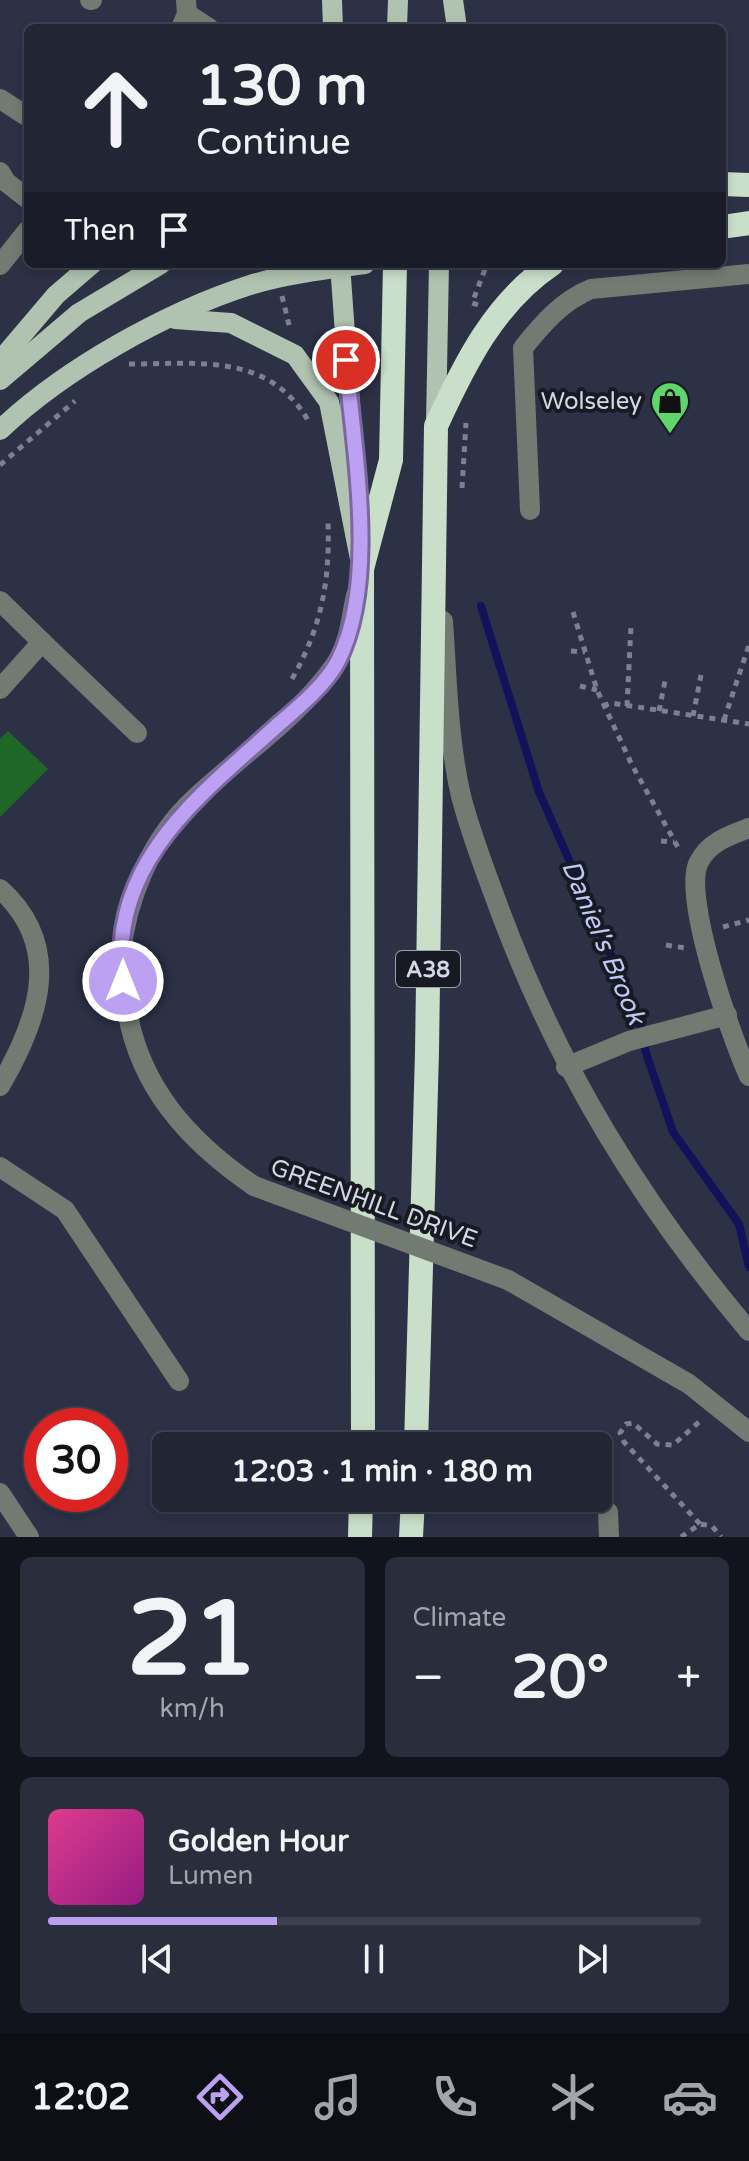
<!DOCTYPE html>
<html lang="en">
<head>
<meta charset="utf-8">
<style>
	:root { --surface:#212534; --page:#292d3c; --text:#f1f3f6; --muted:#a2a5ac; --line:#3e424f; --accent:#bca0f2 }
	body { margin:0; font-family:"Varela Round",sans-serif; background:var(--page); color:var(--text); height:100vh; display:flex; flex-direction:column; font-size:30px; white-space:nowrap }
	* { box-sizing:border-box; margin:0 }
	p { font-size:26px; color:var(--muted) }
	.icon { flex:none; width:44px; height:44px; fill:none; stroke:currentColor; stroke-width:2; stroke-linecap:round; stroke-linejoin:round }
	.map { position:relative; height:1537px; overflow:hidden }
	.drawer { display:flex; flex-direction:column; gap:20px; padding:20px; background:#12141d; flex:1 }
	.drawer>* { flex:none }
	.top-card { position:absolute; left:24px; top:24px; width:702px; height:244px; border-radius:12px; box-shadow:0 4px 12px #0003,0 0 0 2px var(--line); background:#212534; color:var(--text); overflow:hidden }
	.speed { position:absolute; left:24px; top:1408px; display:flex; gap:16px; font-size:40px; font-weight:700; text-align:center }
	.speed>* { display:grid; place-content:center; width:104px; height:104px; border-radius:50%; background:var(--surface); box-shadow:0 4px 12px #0003,0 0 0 2px var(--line); line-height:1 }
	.speed .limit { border:12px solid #d22; background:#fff; color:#111 }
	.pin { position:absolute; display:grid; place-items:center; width:68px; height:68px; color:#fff; margin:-34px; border:4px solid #fff; border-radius:50%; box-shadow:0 2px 8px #0007 }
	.me { position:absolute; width:88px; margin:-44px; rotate:0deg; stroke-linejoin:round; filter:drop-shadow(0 0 6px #0008) }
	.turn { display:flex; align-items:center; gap:28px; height:168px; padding:0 40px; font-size:36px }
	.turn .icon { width:104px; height:104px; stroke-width:2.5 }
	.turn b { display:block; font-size:56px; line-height:68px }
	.then { display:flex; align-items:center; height:76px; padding:0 40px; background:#0003; gap:16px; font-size:30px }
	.big { font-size:60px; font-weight:700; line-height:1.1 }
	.drawer .tile { flex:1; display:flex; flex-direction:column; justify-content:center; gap:12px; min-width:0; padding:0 28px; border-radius:12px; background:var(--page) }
	.drawer .dial { align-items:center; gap:0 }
	.dial b { font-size:104px; line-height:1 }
	.song { display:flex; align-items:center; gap:24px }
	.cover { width:96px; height:96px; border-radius:12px; background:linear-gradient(135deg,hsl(330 70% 55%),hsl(310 70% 35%)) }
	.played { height:8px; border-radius:4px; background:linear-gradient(90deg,var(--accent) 35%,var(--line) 35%) }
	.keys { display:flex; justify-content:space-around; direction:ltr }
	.heat { display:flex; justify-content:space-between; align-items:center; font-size:44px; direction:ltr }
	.drawer .tiles { flex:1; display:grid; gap:20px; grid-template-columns:1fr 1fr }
	.tile:last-child { grid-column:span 2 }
	.trip { position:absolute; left:152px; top:1432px; width:460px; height:80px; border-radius:12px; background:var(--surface); box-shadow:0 4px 12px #0003,0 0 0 2px var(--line); font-weight:700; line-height:80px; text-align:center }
	.tabs { display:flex; height:128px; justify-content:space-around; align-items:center; background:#0d0f15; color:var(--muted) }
	.tabs .icon { width:56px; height:56px }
	.tabs .on { color:var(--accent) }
	.tabs b { font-size:36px; color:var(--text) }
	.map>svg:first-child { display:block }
	.green { fill:#1e6727 }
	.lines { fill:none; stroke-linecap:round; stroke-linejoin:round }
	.stream { stroke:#121159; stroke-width:8 }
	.path { stroke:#7c8092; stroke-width:5; stroke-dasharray:6 6; stroke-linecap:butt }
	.minor { stroke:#727b72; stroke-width:20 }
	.major { stroke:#b0c2b0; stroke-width:20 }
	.highway { stroke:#c9dfc9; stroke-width:24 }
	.minor-bridge { stroke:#727b72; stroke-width:20 }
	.route-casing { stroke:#7a689d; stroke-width:20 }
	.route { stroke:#bca0f2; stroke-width:14 }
	.labels { text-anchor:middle; stroke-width:8; stroke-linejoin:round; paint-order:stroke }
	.shield { fill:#171a23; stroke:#9b9fab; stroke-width:2 }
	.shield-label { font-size:22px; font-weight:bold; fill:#d4d8e5 }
	.poi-label { font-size:24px; fill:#d4d8e5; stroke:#171a23; text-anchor:end }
	.street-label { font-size:24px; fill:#d4d8e5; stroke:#171a23 }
	.water-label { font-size:26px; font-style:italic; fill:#bdc8f3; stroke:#171a23 }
</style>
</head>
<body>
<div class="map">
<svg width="749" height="1537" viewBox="0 0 749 1537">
	<rect width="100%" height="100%" fill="#2c3146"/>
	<!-- green -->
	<polygon class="green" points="8,731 48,769 0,817 0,739"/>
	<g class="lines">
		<!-- stream -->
		<polyline class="stream" points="481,606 539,792 639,1018 646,1053 673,1132 739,1224 749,1267"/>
		<!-- path -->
		<g class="path">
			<polyline points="282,296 290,329"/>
			<polyline points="478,305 472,303 487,264"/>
			<path d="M129 364C198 364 269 352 309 422"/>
			<polyline points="0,465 75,401"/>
			<polyline points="462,488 466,423"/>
			<polyline points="573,612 597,690 632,765 680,851"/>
			<polyline points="571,651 585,652"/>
			<path d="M292 679C322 626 330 581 328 521"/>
			<polyline points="580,686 597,690"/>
			<polyline points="603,706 611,703 749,724"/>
			<polyline points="627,706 631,625"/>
			<polyline points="659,711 666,676"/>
			<polyline points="693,716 701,675"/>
			<polyline points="724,720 749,645"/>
			<polyline points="661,841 674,842"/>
			<polyline points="723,927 749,920"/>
			<polyline points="666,945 685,948"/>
			<polyline points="700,1524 624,1442 620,1433 626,1424 633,1423 657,1444 673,1445 700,1421"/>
			<polyline points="681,1537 700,1524 712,1526 721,1537"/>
		</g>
		<!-- minor -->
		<g class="minor">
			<polyline points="90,0 92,0"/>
			<polyline points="187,14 209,28"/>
			<polyline points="181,28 187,14 186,0"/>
			<polyline points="0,99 25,115"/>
			<polyline points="0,172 6,182 28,199"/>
			<polyline points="0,265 28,230"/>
			<path d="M530 510 523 348C543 323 562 301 591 289L749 274"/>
			<polyline points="0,601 42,642 0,689"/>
			<path d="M443 621C447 678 448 740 461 796 471 835 486 873 500 911 559 1069 640 1202 749 1331"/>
			<polyline points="42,642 137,733"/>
			<path d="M749 828C730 835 709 842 699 862 681 894 732 1039 749 1076"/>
			<path d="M0 889C65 947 38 1021 0 1086"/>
			<polyline points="566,1067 629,1041 727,1015"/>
			<polyline points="0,1167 65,1210 179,1381"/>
			<path d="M254 1186C188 1141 137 1085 126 1003 124 988 119 970 121 955 126 898 152 838 194 799 241 755 298 718 335 665 349 646 351 618 356 595"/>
			<polyline points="508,1280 689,1384 749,1432"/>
			<polyline points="0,1493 29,1537"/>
			<polyline points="608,1512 609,1537"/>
		</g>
		<!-- major -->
		<g class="major">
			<polyline points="332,0 333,28"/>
			<polyline points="453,0 457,28"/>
			<polyline points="397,28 398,0"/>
			<polyline points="340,264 355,473"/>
			<polyline points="175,319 231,323 295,355 329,402 362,569"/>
			<polyline points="0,361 56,295 92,264"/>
			<polyline points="0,380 79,313 161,264"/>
			<polyline points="436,424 439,264"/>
			<path d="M0 430C64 369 166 312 250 285 286 274 328 269 365 264"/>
		</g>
		<!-- highway -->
		<g class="highway">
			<polyline points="722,184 749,185"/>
			<polyline points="722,227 749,223"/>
			<polyline points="363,1446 362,569 391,460 395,264"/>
			<path d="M416 1446 427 1052 436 426C464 365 494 303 552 264"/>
			<polyline points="360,1537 361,1498"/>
			<polyline points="411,1537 413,1498"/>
		</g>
		<!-- minor-bridge -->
		<polyline class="minor-bridge" points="254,1186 508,1280"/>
	</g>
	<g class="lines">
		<defs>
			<path id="route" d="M123 981C107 862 203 793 280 723 300 706 326 684 338 661 379 580 353 448 346 360"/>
		</defs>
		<!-- route casing -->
		<use href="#route" class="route-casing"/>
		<!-- route -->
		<use href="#route" class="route"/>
	</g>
	<!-- icons -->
	<defs>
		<symbol id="shop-pin" viewBox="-11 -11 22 30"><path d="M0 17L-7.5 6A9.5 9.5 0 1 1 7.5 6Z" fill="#60d56b" stroke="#171a23"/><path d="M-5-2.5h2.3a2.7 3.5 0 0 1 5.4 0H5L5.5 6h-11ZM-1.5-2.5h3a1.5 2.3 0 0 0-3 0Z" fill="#111"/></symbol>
	</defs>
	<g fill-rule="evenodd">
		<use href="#shop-pin" x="648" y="379" width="44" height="60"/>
	</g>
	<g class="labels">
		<!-- shield labels -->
		<rect class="shield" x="396" y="951" width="64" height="36" rx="6"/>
		<g class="shield-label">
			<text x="428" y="977">A38</text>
		</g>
		<!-- poi labels -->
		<g class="poi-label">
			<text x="642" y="409">Wolseley</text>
		</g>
		<!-- street labels -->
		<g class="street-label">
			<text transform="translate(374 1203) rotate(20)" y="8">GREENHILL DRIVE</text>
		</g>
		<!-- water labels -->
		<g class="water-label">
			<text transform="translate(604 942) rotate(67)" y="9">Daniel's Brook</text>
		</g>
	</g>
</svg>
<div class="speed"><div class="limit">30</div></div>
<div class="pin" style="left:346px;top:360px;background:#d93025"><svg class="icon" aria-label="arrive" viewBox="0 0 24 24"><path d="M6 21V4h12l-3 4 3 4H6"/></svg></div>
<svg class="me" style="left:123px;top:981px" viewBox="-20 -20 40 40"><circle r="17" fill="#bca0f2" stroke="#fff" stroke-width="3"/><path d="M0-11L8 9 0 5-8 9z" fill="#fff"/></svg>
<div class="trip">12:03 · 1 min · 180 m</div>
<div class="top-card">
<div class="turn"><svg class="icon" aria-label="ahead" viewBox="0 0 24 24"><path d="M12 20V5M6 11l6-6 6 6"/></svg><div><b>130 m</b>Continue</div></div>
<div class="then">Then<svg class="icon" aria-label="arrive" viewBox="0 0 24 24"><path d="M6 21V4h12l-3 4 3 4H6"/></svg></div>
</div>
</div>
<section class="drawer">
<div class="tiles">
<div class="tile dial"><b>21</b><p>km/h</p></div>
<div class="tile"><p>Climate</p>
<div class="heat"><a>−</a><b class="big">20°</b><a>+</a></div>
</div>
<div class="tile">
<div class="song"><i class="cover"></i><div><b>Golden Hour</b><p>Lumen</p></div></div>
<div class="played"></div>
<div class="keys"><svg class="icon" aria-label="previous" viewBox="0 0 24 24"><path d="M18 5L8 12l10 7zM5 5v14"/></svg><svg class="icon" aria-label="pause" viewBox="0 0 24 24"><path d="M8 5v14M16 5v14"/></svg><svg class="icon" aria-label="next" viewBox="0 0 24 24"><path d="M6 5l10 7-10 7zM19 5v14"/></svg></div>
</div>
</div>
</section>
<nav class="tabs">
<b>12:02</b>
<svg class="icon on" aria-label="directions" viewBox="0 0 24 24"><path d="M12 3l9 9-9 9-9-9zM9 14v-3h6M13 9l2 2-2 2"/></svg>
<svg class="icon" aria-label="music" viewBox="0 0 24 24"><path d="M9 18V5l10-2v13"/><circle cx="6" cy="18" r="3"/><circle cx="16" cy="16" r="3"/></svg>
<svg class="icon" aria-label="phone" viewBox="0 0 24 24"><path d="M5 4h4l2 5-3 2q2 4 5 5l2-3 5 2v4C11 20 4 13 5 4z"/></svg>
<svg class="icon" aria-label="climate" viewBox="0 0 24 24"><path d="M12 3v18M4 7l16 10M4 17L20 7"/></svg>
<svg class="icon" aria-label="car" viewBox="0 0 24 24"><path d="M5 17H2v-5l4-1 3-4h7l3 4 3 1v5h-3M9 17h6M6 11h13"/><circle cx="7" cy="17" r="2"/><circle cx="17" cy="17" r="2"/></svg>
</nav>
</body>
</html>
